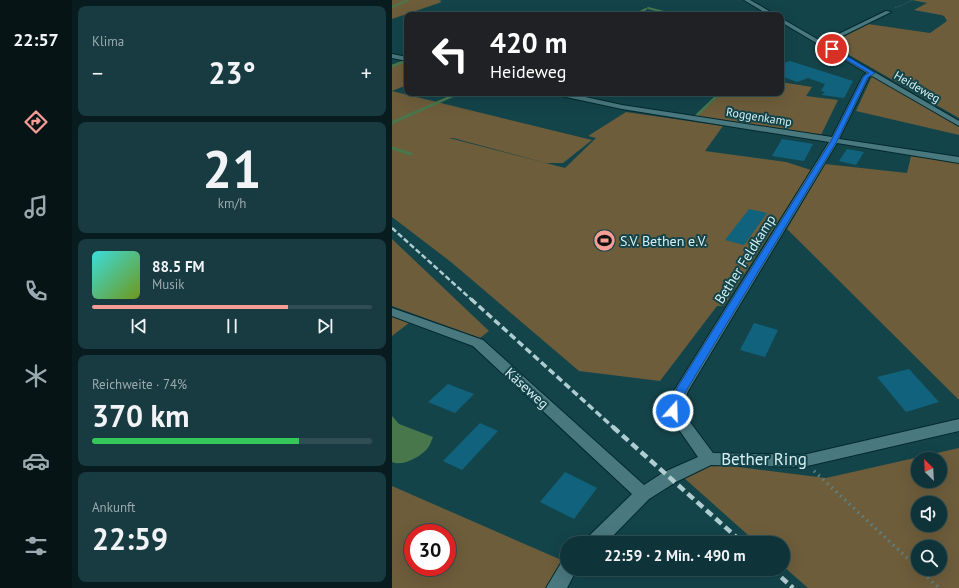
<!DOCTYPE html>
<html lang="de">
<head>
<meta charset="utf-8">
<style>
	:root { --surface:#0e3338; --page:#173b40; --text:#f1f3f6; --muted:#9baaae; --line:#2e4e53; --accent:#f59c94 }
	body { margin:0; font-family:"PT Sans",sans-serif; background:var(--page); color:var(--text); height:100vh; display:flex; flex-direction:column; font-size:15px; white-space:nowrap }
	* { box-sizing:border-box; margin:0 }
	p { font-size:13px; color:var(--muted) }
	.icon { flex:none; width:22px; height:22px; fill:none; stroke:currentColor; stroke-width:2; stroke-linecap:round; stroke-linejoin:round }
	.map { position:relative; flex:1; overflow:hidden }
	.drawer { display:flex; flex-direction:column; gap:6px; padding:6px; background:#081c1f; width:320px }
	.drawer>* { flex:none }
	.top-card { position:absolute; left:12px; top:12px; width:380px; height:84px; border-radius:8px; box-shadow:0 4px 16px #0002,0 0 0 1px var(--line); background:#202124; color:#fff; overflow:hidden }
	.needle { width:26px; rotate:336deg }
	.tools { position:absolute; left:519px; top:452px; display:grid; gap:8px }
	.tools a { display:grid; place-items:center; width:36px; height:36px; border-radius:50%; background:var(--surface); box-shadow:0 4px 16px #0002,0 0 0 1px var(--line); font-size:20px }
	.speed { position:absolute; left:12px; top:524px; display:flex; gap:8px; font-size:20px; font-weight:700; text-align:center }
	.speed>* { display:grid; place-content:center; width:52px; height:52px; border-radius:50%; background:var(--surface); box-shadow:0 4px 16px #0002,0 0 0 1px var(--line); line-height:1 }
	.speed .limit { border:6px solid #d22; background:#fff; color:#111 }
	.pin { position:absolute; display:grid; place-items:center; width:34px; height:34px; color:#fff; margin:-17px; border:2px solid #fff; border-radius:50%; box-shadow:0 1px 4px #0007 }
	.me { position:absolute; width:44px; margin:-22px; rotate:20deg; stroke-linejoin:round; filter:drop-shadow(0 0 3px #0008) }
	.turn { display:flex; align-items:center; gap:14px; height:84px; padding:0 20px; font-size:18px }
	.turn .icon { width:52px; height:52px; stroke-width:2.5 }
	.turn b { display:block; font-size:28px; line-height:34px }
	.big { font-size:30px; font-weight:800; line-height:1.1 }
	.drawer .tile { flex:1; display:flex; flex-direction:column; justify-content:center; gap:6px; min-width:0; padding:0 14px; border-radius:8px; background:var(--page) }
	.drawer .dial { align-items:center; gap:0 }
	.dial b { font-size:52px; line-height:1 }
	.song { display:flex; align-items:center; gap:12px }
	.cover { width:48px; height:48px; border-radius:6px; background:linear-gradient(135deg,hsl(180 70% 55%),hsl(80 70% 35%)) }
	.played { height:4px; border-radius:2px; background:linear-gradient(90deg,var(--accent) 70%,var(--line) 70%) }
	.keys { display:flex; justify-content:space-around; direction:ltr }
	.heat { display:flex; justify-content:space-between; align-items:center; font-size:22px; direction:ltr }
	.charge { height:6px; border-radius:3px; background:linear-gradient(90deg,#34c759 74%,var(--line) 0) }
	.trip { position:absolute; left:168px; top:536px; width:230px; height:40px; border-radius:20px; background:var(--surface); box-shadow:0 4px 16px #0002,0 0 0 1px var(--line); font-weight:800; line-height:40px; text-align:center }
	main { display:flex; flex:1; min-height:0 }
	.menu { display:flex; flex-direction:column; width:72px; justify-content:space-around; align-items:center; background:#061416; color:var(--muted) }
	.menu .icon { width:28px; height:28px }
	.menu .selected { color:var(--accent) }
	.menu b { font-size:18px; color:var(--text) }
	.map>svg:first-child { display:block }
	.green { fill:#6d5d3b; fill-rule:evenodd }
	.water { fill:#49774c }
	.lines { fill:none; stroke-linecap:round; stroke-linejoin:round }
	.stream-far2 { stroke:#49774c; stroke-width:2 }
	.stream-far1 { stroke:#49774c; stroke-width:2.5 }
	.stream { stroke:#49774c; stroke-width:3 }
	.building { fill:#11637d }
	.minor-casing { stroke:#03292d; stroke-width:2 }
	.path-far1 { stroke:#5c8488; stroke-width:1; stroke-dasharray:0.5 1.5; stroke-linecap:butt }
	.path { stroke:#5c8488; stroke-width:3.5; stroke-dasharray:1.5 4.5; stroke-linecap:butt }
	.minor { fill:#49787e; fill-rule:evenodd }
	.rail-far2 { stroke:#afccd0; stroke-width:2.5; stroke-dasharray:5.5 2.5; stroke-linecap:butt }
	.rail-far1 { stroke:#afccd0; stroke-width:3.5; stroke-dasharray:7 3.5; stroke-linecap:butt }
	.rail { stroke:#afccd0; stroke-width:4.5; stroke-dasharray:8 4.5; stroke-linecap:butt }
	.route { fill:#1a73e8; stroke:#114b97 }
	.labels { text-anchor:middle; stroke-width:4; stroke-linejoin:round; paint-order:stroke }
	.far-street-label { font-size:12px; fill:#d7eff2; stroke:#13444a }
	.poi-label { font-size:14px; fill:#d7eff2; stroke:#13444a; text-anchor:start }
	.street-label { font-size:14px; fill:#d7eff2; stroke:#13444a }
	.near-street-label { font-size:17px; fill:#d7eff2; stroke:#13444a }
</style>
</head>
<body>
<main>
<nav class="menu">
<b>22:57</b>
<svg class="icon selected" aria-label="directions" viewBox="0 0 24 24"><path d="M12 3l9 9-9 9-9-9zM9 14v-3h6M13 9l2 2-2 2"/></svg>
<svg class="icon" aria-label="music" viewBox="0 0 24 24"><path d="M9 18V5l10-2v13"/><circle cx="6" cy="18" r="3"/><circle cx="16" cy="16" r="3"/></svg>
<svg class="icon" aria-label="phone" viewBox="0 0 24 24"><path d="M5 4h4l2 5-3 2q2 4 5 5l2-3 5 2v4C11 20 4 13 5 4z"/></svg>
<svg class="icon" aria-label="climate" viewBox="0 0 24 24"><path d="M12 3v18M4 7l16 10M4 17L20 7"/></svg>
<svg class="icon" aria-label="car" viewBox="0 0 24 24"><path d="M5 17H2v-5l4-1 3-4h7l3 4 3 1v5h-3M9 17h6M6 11h13"/><circle cx="7" cy="17" r="2"/><circle cx="17" cy="17" r="2"/></svg>
<svg class="icon" aria-label="filters" viewBox="0 0 24 24"><path d="M4 7h16M4 17h16"/><circle cx="9" cy="7" r="2"/><circle cx="15" cy="17" r="2"/></svg>
</nav>
<section class="drawer">
<div class="tile"><p>Klima</p>
<div class="heat"><a>−</a><b class="big">23°</b><a>+</a></div>
</div>
<div class="tile dial"><b>21</b><p>km/h</p></div>
<div class="tile">
<div class="song"><i class="cover"></i><div><b>88.5 FM</b><p>Musik</p></div></div>
<div class="played"></div>
<div class="keys"><svg class="icon" aria-label="previous" viewBox="0 0 24 24"><path d="M18 5L8 12l10 7zM5 5v14"/></svg><svg class="icon" aria-label="pause" viewBox="0 0 24 24"><path d="M8 5v14M16 5v14"/></svg><svg class="icon" aria-label="next" viewBox="0 0 24 24"><path d="M6 5l10 7-10 7zM19 5v14"/></svg></div>
</div>
<div class="tile"><p>Reichweite · 74%</p><b class="big">370 km</b><div class="charge"></div></div>
<div class="tile"><p>Ankunft</p><b class="big">22:59</b></div>
</section>
<div class="map">
<svg width="567" height="588" viewBox="0 0 567 588">
	<rect width="100%" height="100%" fill="#13444a"/>
	<!-- green -->
	<g class="green">
		<polygon points="0,0 50,0 47,1 50,2 0,19"/>
		<polygon points="520,0 567,0 567,118 438,44 476,24 538,33 555,21 552,16 549,15 522,10 535,3"/>
		<polygon points="13,60 15,60 15,85 0,91 0,65"/>
		<polygon points="480,76 567,127 567,135 464,111"/>
		<polygon points="389,82 420,87 414,96 446,100 429,135 304,117 330,93 389,93"/>
		<polygon points="0,91 200,140 171,163 154,163 61,138 57,138 173,168 204,138 196,136 234,112 331,126 313,151 394,162 419,170 332,306 325,306 268,381 187,371 59,262 0,217"/>
		<polygon points="519,156 567,163 567,400 395,229 433,164 515,173"/>
		<polygon points="0,239 97,331 88,338 0,306"/>
		<polygon points="0,317 17,323 0,336"/>
		<path d="M567 448V588H416L391 566V543H365L291 477 322 464 434 478ZM526 459H548V481H526ZM526 503H548V525H526ZM526 547H548V569H526Z"/>
		<path d="M0 486 174 562 156 588H0ZM21 533H55V567H21Z"/>
	</g>
	<!-- water -->
	<path class="water" d="M0 416 7 424 41 437C39 441 38 446 35 449 28 457 10 467 0 462Z"/>
	<g class="lines">
		<!-- stream-far2 -->
		<g class="stream-far2">
			<polyline points="0,7 16,0"/>
			<polyline points="256,8 284,15"/>
			<polyline points="242,15 254,9"/>
		</g>
		<!-- stream-far1 -->
		<g class="stream-far1">
			<polyline points="0,66 13,61"/>
			<polyline points="15,116 67,93"/>
			<polyline points="304,116 328,93"/>
		</g>
		<!-- stream -->
		<g class="stream">
			<polyline points="0,123 17,115"/>
			<polyline points="0,148 19,154"/>
		</g>
	</g>
	<!-- building -->
	<g class="building">
		<polygon points="398,61 461,81 452,98 430,95 433,92 429,91 433,84 416,78 405,82 389,76 389,64"/>
		<polygon points="390,139 421,144 412,161 380,156"/>
		<polygon points="455,149 472,152 464,165 447,161"/>
		<polygon points="357,209 375,213 352,245 333,240"/>
		<polygon points="362,323 386,330 373,357 348,350"/>
		<polygon points="517,369 547,402 514,412 485,377"/>
		<polygon points="56,384 82,394 63,413 36,402"/>
		<polygon points="88,423 106,431 70,470 51,461"/>
		<polygon points="173,472 205,488 182,519 148,502"/>
	</g>
	<g class="lines">
		<defs>
			<g id="minor">
				<polygon points="352,0 358,0 384,15 377,15"/>
				<polygon points="494,11 499,12 434,44 567,121 567,126 480,76 477,77 447,139 567,157 567,163 445,143 296,391 289,410 321,453 411,455 567,419 567,431 411,467 319,465 284,482 257,499 214,543 193,543 196,537 240,494 81,346 0,316 0,308 91,340 252,485 272,472 306,457 274,411 282,391 437,142 230,109 165,95 161,93 175,93 230,105 440,137 471,76 475,73 389,22 389,18 430,42"/>
				<polygon points="0,54 15,57 15,61 0,58"/>
				<polygon points="175,561 175,569 185,569 175,588 154,588 169,563"/>
			</g>
		</defs>
		<!-- minor casing -->
		<use href="#minor" class="minor-casing"/>
		<!-- path-far1 -->
		<polyline class="path-far1" points="503,8 521,0"/>
		<!-- path -->
		<g class="path">
			<polyline points="422,471 526,568"/>
			<polyline points="527,569 547,588"/>
		</g>
		<!-- minor -->
		<use href="#minor" class="minor"/>
		<!-- rail-far2 -->
		<polyline class="rail-far2" points="0,228 80,300"/>
		<!-- rail-far1 -->
		<polyline class="rail-far1" points="79,299 222,428"/>
		<!-- rail -->
		<g class="rail">
			<polyline points="221,427 351,543"/>
			<polyline points="380,569 401,588"/>
		</g>
	</g>
	<!-- route -->
	<polygon class="route" points="438,48 441,48 483,73 476,77 445,141 294,391 285,414 281,415 277,414 276,411 285,388 439,141 472,76 477,73 438,50"/>
	<!-- icons -->
	<defs>
		<symbol id="stadium-disc" viewBox="-11 -11 22 22"><circle r="9.5" fill="#f59c94" stroke="#13444a"/><path d="M0-5a6.5 5 0 1 0 0 10a6.5 5 0 1 0 0-10ZM-3.5-1.8h7v3.6h-7Z" fill="#111"/></symbol>
	</defs>
	<g fill-rule="evenodd">
		<use href="#stadium-disc" x="200" y="228" width="25" height="25"/>
	</g>
	<g class="labels">
		<!-- far-street labels -->
		<g class="far-street-label">
			<text transform="translate(525 87) rotate(30)" y="4">Heideweg</text>
			<text transform="translate(367 117) rotate(9)" y="4">Roggenkamp</text>
		</g>
		<!-- poi labels -->
		<g class="poi-label">
			<text x="228" y="246">S.V. Bethen e.V.</text>
		</g>
		<!-- street labels -->
		<g class="street-label">
			<text transform="translate(353 259) rotate(-58)" y="5">Bether Feldkamp</text>
			<text transform="translate(135 388) rotate(42)" y="5">Käseweg</text>
		</g>
		<!-- near-street labels -->
		<g class="near-street-label">
			<text x="372" y="465">Bether Ring</text>
		</g>
	</g>
</svg>
<div class="tools">
<a><svg class="needle" viewBox="-14 -14 28 28"><path d="M0-13l5 13h-10z" fill="#e53935"/><path d="M0 13l5-13h-10z" fill="#9baaae"/></svg></a>
<a><svg class="icon" aria-label="sound" viewBox="0 0 24 24"><path d="M4 9h4l5-4v14l-5-4H4zM17 9q2 3 0 6"/></svg></a>
<a><svg class="icon" aria-label="search" viewBox="0 0 24 24"><circle cx="10" cy="10" r="6"/><path d="M15 15l6 6"/></svg></a>
</div>
<div class="speed"><div class="limit">30</div></div>
<div class="pin" style="left:440px;top:49px;background:#d93025"><svg class="icon" aria-label="arrive" viewBox="0 0 24 24"><path d="M6 21V4h12l-3 4 3 4H6"/></svg></div>
<svg class="me" style="left:281px;top:411px" viewBox="-20 -20 40 40"><circle r="17" fill="#1a73e8" stroke="#fff" stroke-width="3"/><path d="M0-11L8 9 0 5-8 9z" fill="#fff"/></svg>
<div class="trip">22:59 · 2 Min. · 490 m</div>
<div class="top-card">
<div class="turn"><svg class="icon" aria-label="left" viewBox="0 0 24 24"><path d="M17 20v-9H6M10 6l-5 5 5 5"/></svg><div><b>420 m</b>Heideweg</div></div>
</div>
</div>
</main>
</body>
</html>
